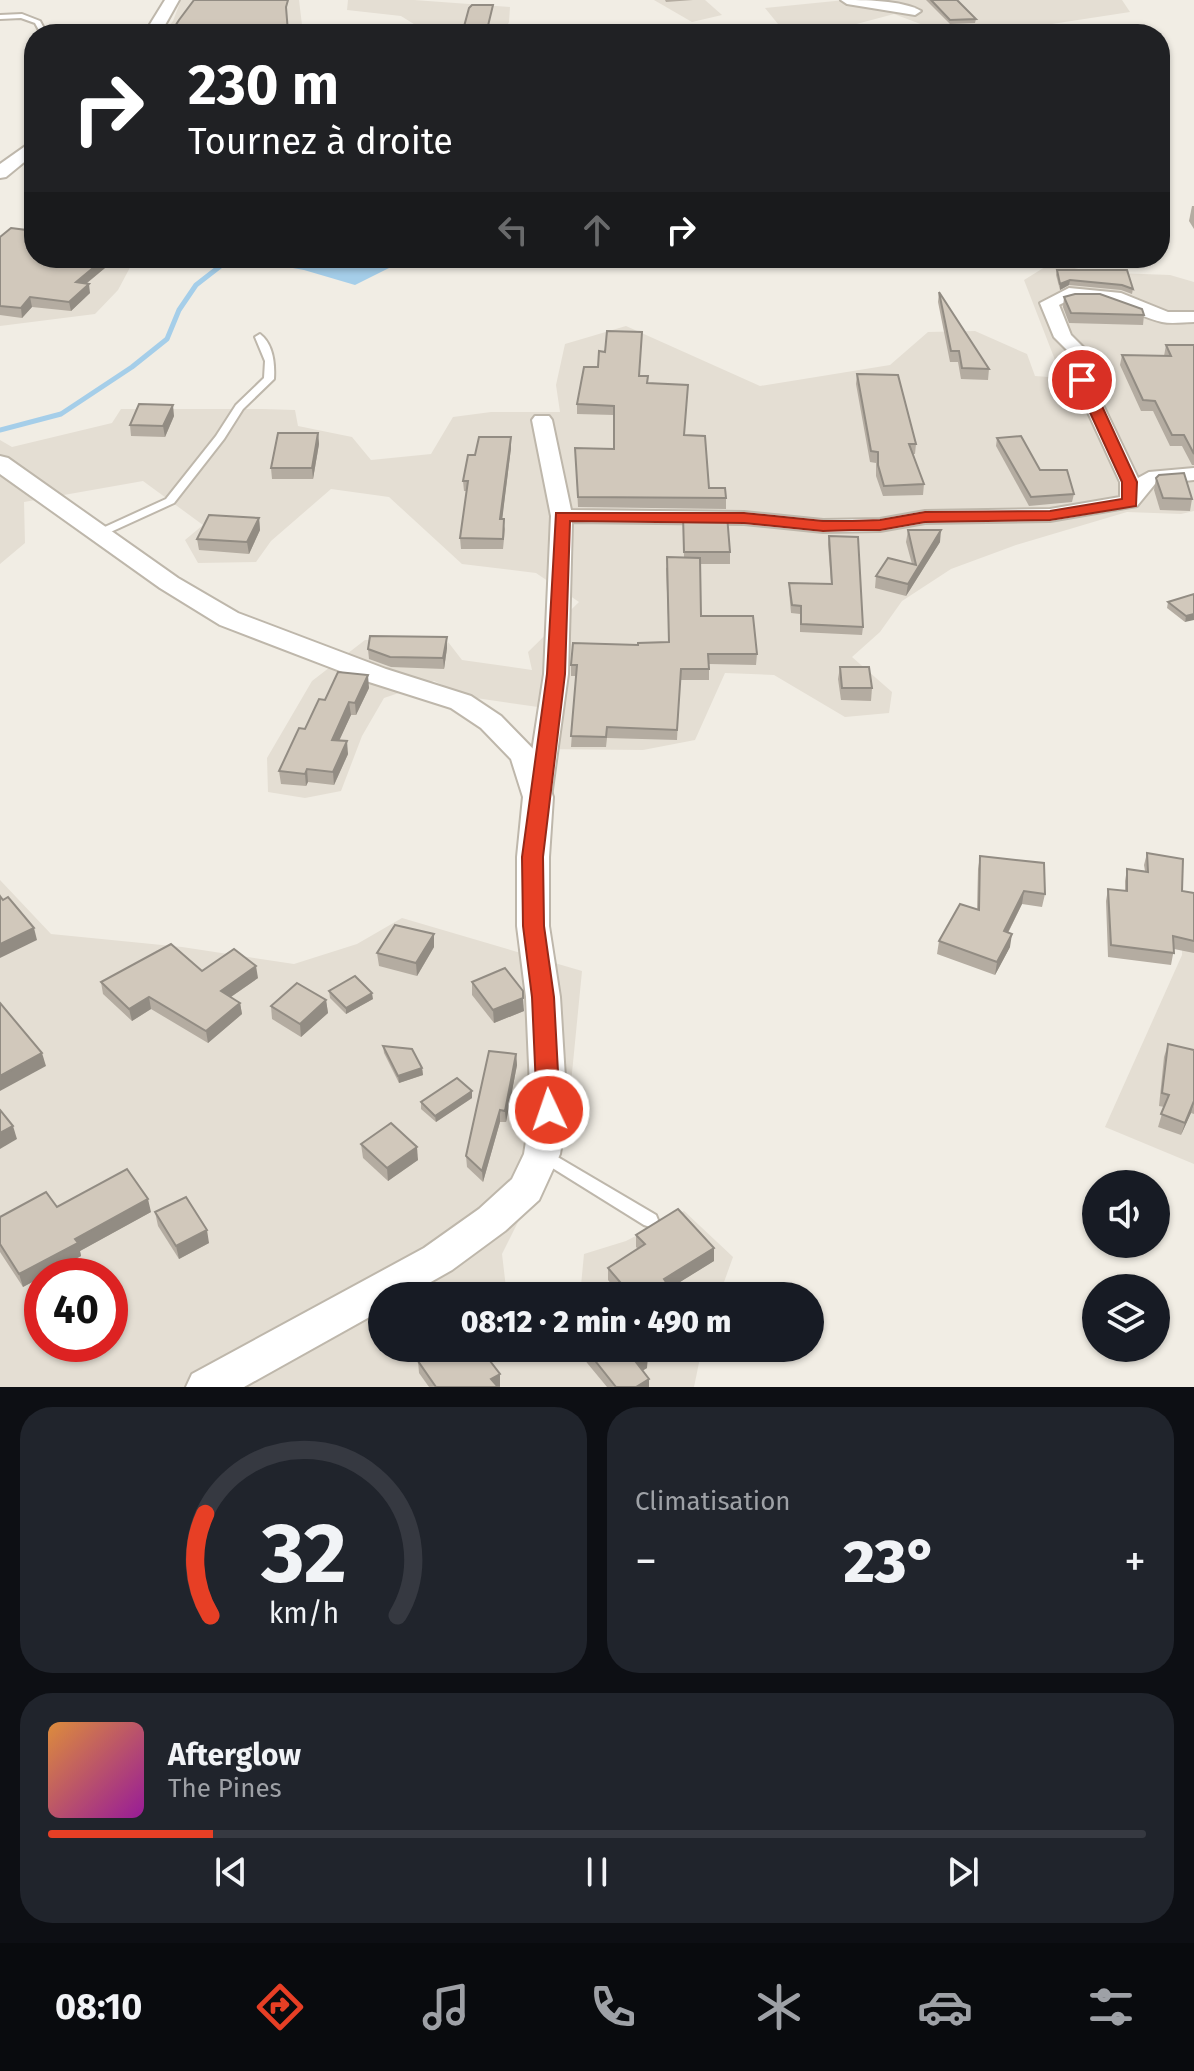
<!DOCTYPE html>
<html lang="fr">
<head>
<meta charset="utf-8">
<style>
	:root { --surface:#171b24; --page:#20242c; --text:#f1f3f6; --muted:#9ea1a6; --line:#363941; --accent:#e73f25 }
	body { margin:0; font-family:"Fira Sans",sans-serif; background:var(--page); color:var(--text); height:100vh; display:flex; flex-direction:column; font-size:30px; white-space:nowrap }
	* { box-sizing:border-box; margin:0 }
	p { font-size:26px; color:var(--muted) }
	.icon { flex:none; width:44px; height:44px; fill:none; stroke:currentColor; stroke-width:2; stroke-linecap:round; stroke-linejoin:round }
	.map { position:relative; height:1387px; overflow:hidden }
	.details { display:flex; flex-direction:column; gap:20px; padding:20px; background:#0d0f14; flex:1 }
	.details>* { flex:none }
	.hud { position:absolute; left:24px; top:24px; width:1146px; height:244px; border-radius:32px; box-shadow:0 2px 6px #0004; background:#202124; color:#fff; overflow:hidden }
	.buttons { position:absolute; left:1082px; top:1170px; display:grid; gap:16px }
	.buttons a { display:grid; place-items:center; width:88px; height:88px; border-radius:50%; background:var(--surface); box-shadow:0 2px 6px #0004; font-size:40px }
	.speed { position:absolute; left:24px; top:1258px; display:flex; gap:16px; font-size:40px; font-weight:700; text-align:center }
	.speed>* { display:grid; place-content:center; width:104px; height:104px; border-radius:50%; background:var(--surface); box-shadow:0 2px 6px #0004; line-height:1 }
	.speed .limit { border:12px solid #d22; background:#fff; color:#111 }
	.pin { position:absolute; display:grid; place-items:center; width:68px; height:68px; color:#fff; margin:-34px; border:4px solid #fff; border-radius:50%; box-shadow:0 2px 8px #0007 }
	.me { position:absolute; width:88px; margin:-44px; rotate:357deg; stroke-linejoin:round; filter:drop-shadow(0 0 6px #0008) }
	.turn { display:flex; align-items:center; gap:28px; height:168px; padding:0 32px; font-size:36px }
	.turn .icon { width:104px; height:104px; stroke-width:2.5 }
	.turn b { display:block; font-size:56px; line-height:68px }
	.lanes { display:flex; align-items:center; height:76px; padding:0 32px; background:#0003; justify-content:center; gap:40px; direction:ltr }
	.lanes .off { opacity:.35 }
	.big { font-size:60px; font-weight:800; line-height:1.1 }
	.details .tile { flex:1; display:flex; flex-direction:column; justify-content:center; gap:12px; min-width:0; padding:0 28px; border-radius:32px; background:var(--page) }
	.details .dial { align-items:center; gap:0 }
	.dial svg { height:208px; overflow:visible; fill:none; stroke:var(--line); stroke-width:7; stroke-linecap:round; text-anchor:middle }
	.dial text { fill:var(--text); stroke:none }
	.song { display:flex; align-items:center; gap:24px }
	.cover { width:96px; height:96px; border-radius:12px; background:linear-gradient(135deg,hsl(30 70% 55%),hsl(300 70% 35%)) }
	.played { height:8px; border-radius:4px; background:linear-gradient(90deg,var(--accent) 15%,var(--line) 15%) }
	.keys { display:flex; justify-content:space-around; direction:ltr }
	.heat { display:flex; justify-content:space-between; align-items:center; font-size:44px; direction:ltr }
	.details .tiles { flex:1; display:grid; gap:20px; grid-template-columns:1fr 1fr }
	.tile:last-child { grid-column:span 2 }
	.trip { position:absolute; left:368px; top:1282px; width:456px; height:80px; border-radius:40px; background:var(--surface); box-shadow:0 2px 6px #0004; font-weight:800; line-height:80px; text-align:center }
	.tabs { display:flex; height:128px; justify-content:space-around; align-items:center; background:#090b0e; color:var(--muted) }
	.tabs .icon { width:56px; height:56px }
	.tabs .selected { color:var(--accent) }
	.tabs b { font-size:36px; color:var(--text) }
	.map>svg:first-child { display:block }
	.residential { fill:#e4ded3; fill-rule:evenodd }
	.water { fill:#a5cee9 }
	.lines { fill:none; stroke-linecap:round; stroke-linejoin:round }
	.stream { stroke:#a5cee9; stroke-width:5 }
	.service-casing { stroke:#beb7ab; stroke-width:4 }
	.minor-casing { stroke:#beb7ab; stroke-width:4 }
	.tertiary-casing { stroke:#beb7ab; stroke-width:4 }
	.service { fill:#fff; fill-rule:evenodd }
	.minor { fill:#fff; fill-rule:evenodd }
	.tertiary { fill:#fff; fill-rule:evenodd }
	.wall { fill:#b4aca1 }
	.shaded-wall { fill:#928c83 }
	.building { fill:#d1c8bb; stroke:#928c83; stroke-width:2 }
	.route { fill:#e73f25; stroke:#962918; stroke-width:2 }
</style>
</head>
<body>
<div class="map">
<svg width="1194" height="1387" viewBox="0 0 1194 1387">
	<rect width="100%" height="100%" fill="#f1ede4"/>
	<!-- residential -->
	<g class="residential">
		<polygon points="181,0 299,0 302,25 297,34 162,34 173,21"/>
		<polygon points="348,0 414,0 510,7 509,22 503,34 430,34 401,16 347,10"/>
		<polygon points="654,0 705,0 722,15 692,22"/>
		<polygon points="845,0 1122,0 1130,12 1012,30 1004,34 947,34 894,14 819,34 803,34 778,24 765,8"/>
		<polygon points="0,240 34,258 135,258 118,290 95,314 0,326"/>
		<polygon points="1063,265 1090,272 1170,275 1194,282 1194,511 1181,514 1127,512 1016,545 951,569 902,601 880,632 852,657 892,692 889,713 845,717 774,675 725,673 695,740 643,750 534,749 538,707 469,697 434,681 384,698 362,736 341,791 305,798 268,792 267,758 312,681 365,640 445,638 462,660 532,670 528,652 579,602 536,573 462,564 389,497 331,489 271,541 256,562 198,563 185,540 203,525 143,481 24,502 25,543 0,564 0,440 12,447 112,423 121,409 262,409 295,410 298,426 352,437 371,460 431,454 453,417 491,412 560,412 556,385 565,344 626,326 760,386 890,365 928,332 975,331 1027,354 1035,376 1062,378 1024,280 1045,267"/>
		<path d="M0 880 51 934 182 947 294 964 357 944 402 918 582 971 567 1124 502 1254 507 1296H382V1348H702L694 1387H0ZM42 1276H110V1344H42Z"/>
		<polygon points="1183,902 1194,902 1194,1164 1105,1127 1182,955"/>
		<polygon points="684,1211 733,1257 719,1296 580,1296 584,1254 626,1241"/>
	</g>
	<!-- water -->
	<polygon class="water" points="237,258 409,258 355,285 304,270"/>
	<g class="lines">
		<!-- stream -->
		<polyline class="stream" points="0,430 61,414 132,367 167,339 179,310 196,285 223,264"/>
		<defs>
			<g id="service">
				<polygon points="22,14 40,21 47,34 41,34 35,23 21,18 0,19 0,15"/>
				<polygon points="155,28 158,30 157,31 90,34 93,32"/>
				<path d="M260 334C273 344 275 363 274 379L243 409 224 439 174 503 104 535H96L95 533 96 531 166 499 216 436 236 405 264 378 265 361 255 337Z"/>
				<polygon points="544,1149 656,1215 658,1220 656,1225 650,1227 644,1225 538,1159 536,1155 538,1151"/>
			</g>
			<g id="minor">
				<path d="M841 0C864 0 902 0 921 11L915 15 847 4Z"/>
				<path d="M1069 288 1121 293 1168 312H1194V322C1184 322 1172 324 1162 322 1127 314 1096 286 1059 305L1071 335 1089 353 1091 380 1138 478 1149 472 1194 468V480L1155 484 1137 506 1050 521 925 523 880 531 823 532 744 524 572 522 568 674 551 797 547 803 538 805 529 803 525 797 544 674 551 516 532 420 535 416H549L552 420 571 510 744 512 823 520 880 519 925 511 1050 509 1120 497V482L1073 380 1071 354 1054 337 1040 303Z"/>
			</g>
			<g id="tertiary">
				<polygon points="165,0 179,0 160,34 144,34"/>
				<polygon points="34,140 34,154 6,177 0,178 0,164"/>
				<polygon points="0,456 8,458 178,578 238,613 386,669 471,696 501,716 540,756 553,797 549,857 549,926 560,997 567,1110 560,1154 539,1200 505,1231 452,1270 406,1296 382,1296 382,1310 244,1387 186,1387 192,1374 424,1248 479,1209 512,1179 524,1154 531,1110 526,997 517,926 517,857 523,797 511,759 481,728 451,708 366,681 220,625 160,588 0,474"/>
			</g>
		</defs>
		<!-- service casing -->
		<use href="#service" class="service-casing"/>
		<!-- minor casing -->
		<use href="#minor" class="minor-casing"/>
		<!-- tertiary casing -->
		<use href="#tertiary" class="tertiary-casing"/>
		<!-- service -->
		<use href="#service" class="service"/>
		<!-- minor -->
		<use href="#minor" class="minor"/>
		<!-- tertiary -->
		<use href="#tertiary" class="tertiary"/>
	</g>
	<!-- wall -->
	<g class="wall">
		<polygon points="665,0 693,0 666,2"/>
		<polygon points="926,0 957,0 976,19 975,23 950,24"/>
		<polygon points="1192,206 1194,206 1194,229 1189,221"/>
		<polygon points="0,237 34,258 117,258 86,284 90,293 71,311 32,307 22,318 0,315"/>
		<polygon points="1057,270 1127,270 1133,289 1132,294 1121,290 1069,285 1060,290 1056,275"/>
		<polygon points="939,292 989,369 988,380 961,379 958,362 950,362 938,302"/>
		<polygon points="1064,297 1144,315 1143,325 1069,323 1063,307"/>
		<polygon points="1166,345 1194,345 1194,465 1192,465 1182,446 1170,446 1153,411 1141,411 1120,365 1122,355 1164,356"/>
		<polygon points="857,374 916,444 915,454 913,454 924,484 923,495 883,496 876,476 876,463 870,462 856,384"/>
		<polygon points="640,376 647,383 685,435 709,488 726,498 726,509 578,507 575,448 614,449 614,415 577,414 577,404"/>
		<polygon points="174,416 165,437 131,436 130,425"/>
		<polygon points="318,433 319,444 313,479 272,479 271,468"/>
		<polygon points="511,437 511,448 502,519 505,529 503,549 461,549 460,538 467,491 464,491 463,481 475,455"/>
		<polygon points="997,438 1074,494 1072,502 1029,506 996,446"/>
		<polygon points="1156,478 1192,499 1190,511 1160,510 1154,490"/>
		<polygon points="683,515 730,552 730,564 700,564 701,616 757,654 756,665 709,664 709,680 680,680 677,740 607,738 606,747 571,747 576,676 571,676 571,665 638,645 669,642 666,568 684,558"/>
		<polygon points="259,518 260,530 249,554 199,550 197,539"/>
		<polygon points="908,530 940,542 906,596 875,588 876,576 912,564 906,542"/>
		<polygon points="829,536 863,627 862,635 800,632 800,614 791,613 789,591 789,583 831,583 828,544"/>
		<polygon points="1194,594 1185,622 1167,608 1168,602"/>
		<polygon points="447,648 444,669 391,667 369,659 368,649"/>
		<polygon points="840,667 872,688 871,701 841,700 838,679"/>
		<polygon points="369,688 356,715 351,715 339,740 348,754 334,785 308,782 306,786 281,784 279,771 325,700"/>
		<polygon points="1147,853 1182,891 1194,893 1194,953 1174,949 1171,965 1108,957 1106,901 1108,889 1125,891 1125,881 1127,869 1145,871 1144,865"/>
		<polygon points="980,856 1045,894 1042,907 1022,904 1008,933 1010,947 995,975 937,954 939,941 977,910 978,869"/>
		<polygon points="434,934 434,947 417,976 379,966 377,953"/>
		<polygon points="202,971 258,978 231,997 240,1003 242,1014 208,1043 151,1009 132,1021 103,994 101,982"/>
		<polygon points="472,982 524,1011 494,1023 472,995"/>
		<polygon points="329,991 373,999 346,1014 330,998"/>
		<polygon points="326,1000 328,1013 301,1037 272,1019 271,1006"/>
		<polygon points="1168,1044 1194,1050 1194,1114 1191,1113 1181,1135 1158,1127 1164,1107 1159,1106 1164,1057"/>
		<polygon points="383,1046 422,1068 423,1075 399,1083 384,1053"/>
		<polygon points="516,1054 517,1065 506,1122 500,1122 483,1182 467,1167 466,1156"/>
		<polygon points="472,1091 472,1098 436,1122 421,1109 421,1102"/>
		<polygon points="361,1144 418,1160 388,1181 363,1158"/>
		<polygon points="57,1207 151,1212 80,1251 81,1256 23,1287 0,1252 0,1217"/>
		<polygon points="155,1212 209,1243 179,1259 158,1226"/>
		<polygon points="636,1235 714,1248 714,1261 670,1288 675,1296 621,1296 608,1280 608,1268 638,1249 636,1247"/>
		<polygon points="578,1348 641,1348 647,1368 642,1371 649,1387 607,1387 578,1352"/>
		<polygon points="418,1361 500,1374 500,1387 429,1387 419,1373"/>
	</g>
	<!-- shaded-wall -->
	<g class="shaded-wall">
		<polygon points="105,258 117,258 77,291 76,282"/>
		<polygon points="1070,280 1069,285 1060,290 1060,284"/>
		<polygon points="89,284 90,293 71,311 69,302"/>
		<polygon points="30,297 32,307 22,318 21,308"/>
		<polygon points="173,405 174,416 165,437 163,426"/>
		<polygon points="318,433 319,444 313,479 312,468"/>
		<polygon points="511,437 511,448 501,529 500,519"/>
		<polygon points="259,518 260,530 249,554 247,542"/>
		<polygon points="941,530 940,542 906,596 908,584"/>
		<polygon points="1194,614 1194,620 1185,622 1186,616"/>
		<polygon points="447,637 447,648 444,669 443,658"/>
		<polygon points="368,675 369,688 356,715 355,703"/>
		<polygon points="349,702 351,715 334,752 332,740"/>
		<polygon points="347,741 348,754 334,785 333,772"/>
		<polygon points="307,769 308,782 306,786 305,774"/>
		<polygon points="1024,891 1022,904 1002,944 1004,931"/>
		<polygon points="34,928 37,940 0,958 0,944"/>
		<polygon points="434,934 434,947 417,976 416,963"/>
		<polygon points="1012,934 1010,947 995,975 997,962"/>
		<polygon points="256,966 258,978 222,1003 221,991"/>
		<polygon points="372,993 373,999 346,1014 346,1008"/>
		<polygon points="149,997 151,1009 132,1021 129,1009"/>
		<polygon points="523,998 524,1011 494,1023 493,1010"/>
		<polygon points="326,1000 328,1013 301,1037 300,1024"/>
		<polygon points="240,1003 242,1014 208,1043 206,1031"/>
		<polygon points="42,1053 46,1066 0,1091 0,1076"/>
		<polygon points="516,1054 517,1065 506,1122 505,1111"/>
		<polygon points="422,1068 423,1075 399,1083 398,1076"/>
		<polygon points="472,1091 472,1098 436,1122 435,1116"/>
		<polygon points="1194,1101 1191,1113 1181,1135 1185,1123"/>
		<polygon points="500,1110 500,1122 483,1182 482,1171"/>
		<polygon points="13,1126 17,1139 0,1149 0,1133"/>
		<polygon points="417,1147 418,1160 388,1181 387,1168"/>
		<polygon points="148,1199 151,1212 80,1251 81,1256 23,1287 19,1274 75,1239"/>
		<polygon points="207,1230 209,1243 179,1259 176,1246"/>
		<polygon points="714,1248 714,1261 664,1292 664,1279"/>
		<polygon points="648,1356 647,1368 635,1375 636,1362"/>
		<polygon points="500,1374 500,1387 492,1387 491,1379"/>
		<polygon points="649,1379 649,1387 636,1387"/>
	</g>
	<!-- building -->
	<g class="building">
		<polygon points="194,0 288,0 286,7 288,32 266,34 170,34 179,20"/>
		<polygon points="931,0 957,0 976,19 950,20"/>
		<polygon points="472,5 493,5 486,34 462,34 469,8"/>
		<polygon points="11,228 34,231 34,258 105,258 76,282 89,284 69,302 30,297 21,308 0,306 0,237"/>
		<polygon points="1057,270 1127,270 1133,289 1122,285 1070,280 1060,284"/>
		<polygon points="939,292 989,369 962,368 959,351 951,351"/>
		<polygon points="1075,294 1100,294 1142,309 1144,315 1071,313 1064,297"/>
		<polygon points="607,331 642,332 639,376 648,376 647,383 688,385 684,435 705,436 709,488 725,488 726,498 578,497 575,448 614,449 614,406 577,404 584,367 598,367 599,351 605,352"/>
		<polygon points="1166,345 1194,345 1194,454 1184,435 1172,435 1155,401 1143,400 1122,355 1171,356"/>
		<polygon points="857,374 898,375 916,444 909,444 924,484 884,486 878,465 878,452 871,451"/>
		<polygon points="139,404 173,405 163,426 130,425"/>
		<polygon points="278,433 318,433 312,468 271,468"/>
		<polygon points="1021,436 1040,470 1067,470 1074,494 1031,497 997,438"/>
		<polygon points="479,437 511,437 500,519 504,519 503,539 460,538 468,481 463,481 468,455 475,455"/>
		<polygon points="1184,473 1192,499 1163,498 1156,478 1159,475"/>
		<polygon points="209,515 259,518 247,542 197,539"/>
		<polygon points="683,515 727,515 730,552 684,552"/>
		<polygon points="908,530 941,530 908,584 876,576 888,558 916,565"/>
		<polygon points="829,536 858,537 863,627 801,624 801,606 792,605 789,583 832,584"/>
		<polygon points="667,557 700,558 701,616 753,616 757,654 708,654 709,669 681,669 677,730 607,727 606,737 571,736 577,665 571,665 573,643 638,645 638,643 669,642"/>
		<polygon points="1194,594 1194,614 1186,616 1168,602"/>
		<polygon points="370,636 447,637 443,658 390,657 368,649"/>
		<polygon points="840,667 869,667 872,688 842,688"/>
		<polygon points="338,672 368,675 355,703 349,702 332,740 347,741 333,772 307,769 305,774 279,771 299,728 305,729 319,699 325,700"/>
		<polygon points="1147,853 1183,859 1182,891 1194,893 1194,941 1173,936 1174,953 1111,945 1108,889 1127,891 1127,869 1148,872"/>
		<polygon points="980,856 1044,863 1045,894 1024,891 1004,931 1012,934 997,962 939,941 960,904 979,910"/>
		<polygon points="0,896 3,900 8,897 34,928 0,944"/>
		<polygon points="395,925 434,934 416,963 377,953"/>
		<polygon points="171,944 202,971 234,949 256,966 221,991 240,1003 206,1031 149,997 129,1009 101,982"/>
		<polygon points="505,968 523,991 523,998 493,1010 472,982"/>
		<polygon points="355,976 372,993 346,1008 329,991"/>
		<polygon points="297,983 326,1000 300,1024 271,1006"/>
		<polygon points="0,1003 42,1053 0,1076"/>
		<polygon points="1168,1044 1194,1050 1194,1101 1185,1123 1161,1114 1169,1095 1162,1093"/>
		<polygon points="383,1046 412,1049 422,1068 398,1076"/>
		<polygon points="489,1051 516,1054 505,1111 500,1110 482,1171 466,1156"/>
		<polygon points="457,1078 472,1091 435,1116 421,1102"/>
		<polygon points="0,1110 13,1126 0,1133"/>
		<polygon points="391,1123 417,1147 387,1168 361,1144"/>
		<polygon points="127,1169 148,1199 75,1239 78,1243 19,1274 0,1244 0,1217 46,1192 57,1207"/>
		<polygon points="186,1197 207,1230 176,1246 155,1212"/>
		<polygon points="678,1209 714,1248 664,1279 675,1296 632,1296 608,1268 645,1244 636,1235"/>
		<polygon points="441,1348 480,1348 500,1374 491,1379 498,1387 436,1387 418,1361"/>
		<polygon points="585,1348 641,1348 648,1356 636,1362 649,1379 636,1387 616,1387"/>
	</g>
	<!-- route -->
	<polygon class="route" points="1082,376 1090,380 1137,482 1136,506 1050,520 925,522 880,530 852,530 823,531 744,523 570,521 565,674 543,857 544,926 554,997 560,1110 557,1117 549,1119 540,1117 537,1110 532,997 523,926 522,857 547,674 556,513 744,513 823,521 852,521 880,520 925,512 1050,511 1122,499 1122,482 1075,380"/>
</svg>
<div class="buttons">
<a><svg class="icon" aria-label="sound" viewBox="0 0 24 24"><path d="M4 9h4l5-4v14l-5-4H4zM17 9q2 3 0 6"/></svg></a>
<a><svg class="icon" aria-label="layers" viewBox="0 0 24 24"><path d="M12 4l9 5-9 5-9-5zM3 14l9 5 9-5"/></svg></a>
</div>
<div class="speed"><div class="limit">40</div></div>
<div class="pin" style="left:1082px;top:380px;background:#d93025"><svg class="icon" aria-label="arrive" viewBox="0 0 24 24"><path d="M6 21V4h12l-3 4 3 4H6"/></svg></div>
<svg class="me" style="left:549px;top:1110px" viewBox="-20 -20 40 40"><circle r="17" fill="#e73f25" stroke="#fff" stroke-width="3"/><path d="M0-11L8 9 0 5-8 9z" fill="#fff"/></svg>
<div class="trip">08:12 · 2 min · 490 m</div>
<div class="hud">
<div class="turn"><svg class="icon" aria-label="right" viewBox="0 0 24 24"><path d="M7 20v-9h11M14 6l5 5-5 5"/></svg><div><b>230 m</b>Tournez à droite</div></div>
<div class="lanes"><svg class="icon off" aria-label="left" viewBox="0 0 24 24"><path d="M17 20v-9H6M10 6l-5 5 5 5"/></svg><svg class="icon off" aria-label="ahead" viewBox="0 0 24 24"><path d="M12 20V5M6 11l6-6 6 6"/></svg><svg class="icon" aria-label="right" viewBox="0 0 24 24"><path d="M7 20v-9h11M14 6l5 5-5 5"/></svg></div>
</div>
</div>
<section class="details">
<div class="tiles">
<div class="tile dial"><svg viewBox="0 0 100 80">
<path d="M14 69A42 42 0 1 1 86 69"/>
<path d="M14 69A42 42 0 0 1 12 30" stroke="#e73f25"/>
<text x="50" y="56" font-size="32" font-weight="700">32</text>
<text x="50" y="72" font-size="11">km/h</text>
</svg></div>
<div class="tile"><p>Climatisation</p>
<div class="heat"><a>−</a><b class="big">23°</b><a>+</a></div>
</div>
<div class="tile">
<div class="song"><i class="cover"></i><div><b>Afterglow</b><p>The Pines</p></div></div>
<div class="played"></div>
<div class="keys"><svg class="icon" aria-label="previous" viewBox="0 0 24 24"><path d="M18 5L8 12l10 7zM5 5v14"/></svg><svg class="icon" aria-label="pause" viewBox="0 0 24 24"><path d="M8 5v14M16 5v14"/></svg><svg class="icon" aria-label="next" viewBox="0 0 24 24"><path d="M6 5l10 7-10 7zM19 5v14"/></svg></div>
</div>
</div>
</section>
<nav class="tabs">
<b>08:10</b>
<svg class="icon selected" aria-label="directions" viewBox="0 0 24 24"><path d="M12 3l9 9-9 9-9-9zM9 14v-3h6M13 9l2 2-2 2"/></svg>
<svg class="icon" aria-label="music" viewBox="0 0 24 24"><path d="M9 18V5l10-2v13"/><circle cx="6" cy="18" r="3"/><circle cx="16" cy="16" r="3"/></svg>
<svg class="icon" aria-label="phone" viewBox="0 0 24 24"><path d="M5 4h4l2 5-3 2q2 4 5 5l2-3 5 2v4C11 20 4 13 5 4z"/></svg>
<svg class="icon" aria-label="climate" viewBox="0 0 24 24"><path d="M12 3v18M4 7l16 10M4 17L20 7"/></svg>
<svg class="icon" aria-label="car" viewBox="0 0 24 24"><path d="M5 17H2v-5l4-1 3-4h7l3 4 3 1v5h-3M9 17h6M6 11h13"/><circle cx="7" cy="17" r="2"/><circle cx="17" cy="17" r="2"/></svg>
<svg class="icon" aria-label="filters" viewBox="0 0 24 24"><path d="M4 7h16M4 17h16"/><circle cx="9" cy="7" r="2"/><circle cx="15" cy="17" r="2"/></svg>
</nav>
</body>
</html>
